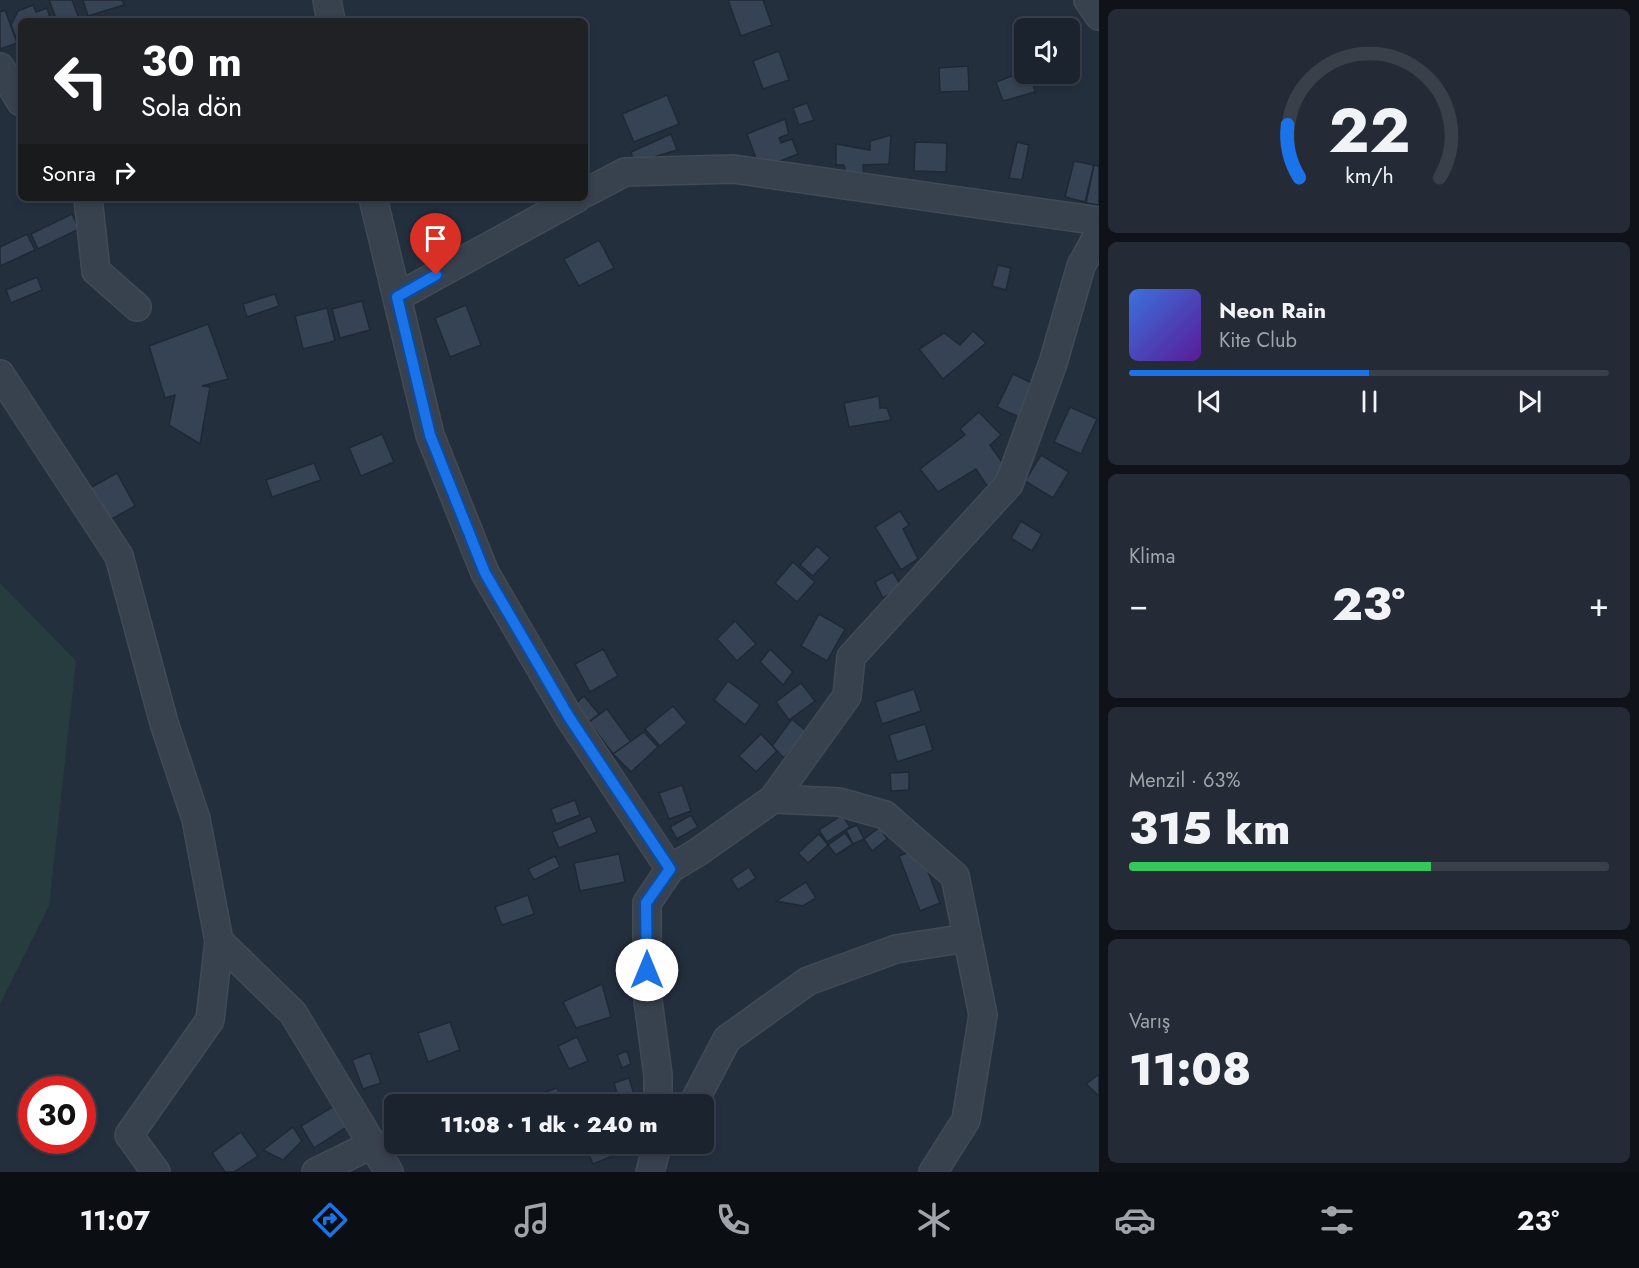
<!DOCTYPE html>
<html lang="tr">
<head>
<meta charset="utf-8">
<style>
	:root { --surface:#1b232e; --page:#242b36; --text:#f1f3f6; --muted:#a0a4aa; --line:#39404a; --accent:#1a73e8 }
	body { margin:0; font-family:Jost,sans-serif; background:var(--page); color:var(--text); height:100vh; display:flex; flex-direction:column; font-size:22px; white-space:nowrap }
	* { box-sizing:border-box; margin:0 }
	p { font-size:20px; color:var(--muted) }
	.icon { flex:none; width:33px; height:33px; fill:none; stroke:currentColor; stroke-width:2; stroke-linecap:round; stroke-linejoin:round }
	.map { position:relative; flex:1; overflow:hidden }
	.drawer { display:flex; flex-direction:column; gap:9px; padding:9px; background:#0f1319; width:540px }
	.drawer>* { flex:none }
	.guide { position:absolute; left:18px; top:18px; width:570px; height:183px; border-radius:9px; box-shadow:0 3px 9px #0003,0 0 0 2px var(--line); background:#202124; color:#fff; overflow:hidden }
	.fabs { position:absolute; left:1014px; top:18px; display:grid; gap:12px }
	.fabs a { display:grid; place-items:center; width:66px; height:66px; border-radius:9px; background:var(--surface); box-shadow:0 3px 9px #0003,0 0 0 2px var(--line); font-size:30px }
	.speed { position:absolute; left:18px; top:1076px; display:flex; gap:12px; font-size:30px; font-weight:700; text-align:center }
	.speed>* { display:grid; place-content:center; width:78px; height:78px; border-radius:50%; background:var(--surface); box-shadow:0 3px 9px #0003,0 0 0 2px var(--line); line-height:1 }
	.speed .limit { border:9px solid #d22; background:#fff; color:#111 }
	.pin { position:absolute; display:grid; place-items:center; width:51px; height:51px; color:#fff; margin:-62px -26px; border-radius:50% 50% 50% 0; rotate:-45deg; box-shadow:0 0 6px #0007 }
	.pin .icon { rotate:45deg }
	.me { position:absolute; width:66px; margin:-33px; rotate:0deg; stroke-linejoin:round; filter:drop-shadow(0 0 4px #0008) }
	.turn { display:flex; align-items:center; gap:21px; height:126px; padding:0 24px; font-size:27px }
	.turn .icon { width:78px; height:78px; stroke-width:2.5 }
	.turn b { display:block; font-size:42px; line-height:51px }
	.then { display:flex; align-items:center; height:57px; padding:0 24px; background:#0003; gap:12px; font-size:22px }
	.big { font-size:45px; font-weight:800; line-height:1.1 }
	.drawer .tile { flex:1; display:flex; flex-direction:column; justify-content:center; gap:9px; min-width:0; padding:0 21px; border-radius:9px; background:var(--page) }
	.drawer .dial { align-items:center; gap:0 }
	.dial svg { height:156px; overflow:visible; fill:none; stroke:var(--line); stroke-width:7; stroke-linecap:round; text-anchor:middle }
	.dial text { fill:var(--text); stroke:none }
	.song { display:flex; align-items:center; gap:18px }
	.cover { width:72px; height:72px; border-radius:9px; background:linear-gradient(135deg,hsl(220 70% 55%),hsl(270 70% 35%)) }
	.played { height:6px; border-radius:3px; background:linear-gradient(90deg,var(--accent) 50%,var(--line) 50%) }
	.keys { display:flex; justify-content:space-around; direction:ltr }
	.heat { display:flex; justify-content:space-between; align-items:center; font-size:33px; direction:ltr }
	.charge { height:9px; border-radius:4px; background:linear-gradient(90deg,#34c759 63%,var(--line) 0) }
	.trip { position:absolute; left:384px; top:1094px; width:330px; height:60px; border-radius:9px; background:var(--surface); box-shadow:0 3px 9px #0003,0 0 0 2px var(--line); font-weight:800; line-height:60px; text-align:center }
	.menu { display:flex; height:96px; justify-content:space-around; align-items:center; background:#0b0e12; color:var(--muted) }
	.menu .icon { width:42px; height:42px }
	.menu .active { color:var(--accent) }
	.menu b { font-size:27px; color:var(--text) }
	main { display:flex; flex:1; min-height:0 }
	.map>svg:first-child { display:block }
	.green { fill:#263c3f }
	.building { fill:#364354; stroke:#1f2835; stroke-width:1.5 }
	.lines { fill:none; stroke-linecap:round; stroke-linejoin:round }
	.minor-casing { stroke:#414a57; stroke-width:30 }
	.minor { stroke:#38414e; stroke-width:27 }
	.route-casing { stroke:#114b97; stroke-width:15 }
	.route { stroke:#1a73e8; stroke-width:10 }
</style>
</head>
<body>
<main>
<div class="map">
<svg width="1099" height="1172" viewBox="0 0 1099 1172">
	<rect width="100%" height="100%" fill="#242f3e"/>
	<!-- green -->
	<polygon class="green" points="0,583 76,661 49,906 0,1004"/>
	<!-- building -->
	<g class="building">
		<polygon points="49,0 72,0 80,21 57,21"/>
		<polygon points="83,0 122,0 124,5 88,16"/>
		<polygon points="728,0 763,0 772,25 741,36"/>
		<polygon points="33,5 36,12 47,8 51,21 21,21 21,45 19,46 11,25 18,11"/>
		<polygon points="5,10 17,43 0,49 0,12"/>
		<polygon points="779,51 789,80 763,89 753,61"/>
		<polygon points="968,66 969,91 940,92 939,68"/>
		<polygon points="1024,69 1024,74 1031,74 1035,92 1003,101 996,82 1017,74 1016,71"/>
		<polygon points="667,95 679,124 634,142 622,114"/>
		<polygon points="807,103 814,120 799,125 793,108"/>
		<polygon points="785,119 789,134 779,138 781,143 792,139 798,154 760,169 747,134"/>
		<polygon points="671,134 677,150 634,163 631,152"/>
		<polygon points="891,135 889,164 863,165 864,177 847,178 844,165 836,165 836,144 870,150 870,141"/>
		<polygon points="915,142 947,143 946,172 914,171"/>
		<polygon points="1017,142 1029,145 1022,180 1009,178"/>
		<polygon points="1074,161 1094,165 1085,202 1065,197"/>
		<polygon points="1094,165 1099,166 1099,205 1086,203"/>
		<polygon points="72,214 79,229 38,249 31,234"/>
		<polygon points="27,234 35,250 0,266 0,247"/>
		<polygon points="599,240 614,268 579,286 564,259"/>
		<polygon points="998,265 1011,268 1006,290 992,286"/>
		<polygon points="37,277 42,290 11,303 6,290"/>
		<polygon points="275,294 279,306 247,317 243,304"/>
		<polygon points="362,301 370,330 340,338 332,309"/>
		<polygon points="466,305 481,345 450,357 435,318"/>
		<polygon points="327,308 335,341 303,349 295,316"/>
		<polygon points="208,324 228,379 202,386 210,387 200,444 169,425 175,395 165,398 149,346"/>
		<polygon points="973,331 986,343 943,379 919,349 944,333 960,345"/>
		<polygon points="1013,374 1038,386 1023,419 997,407"/>
		<polygon points="879,396 880,408 887,408 891,420 849,427 844,403"/>
		<polygon points="1070,407 1097,419 1081,454 1054,442"/>
		<polygon points="979,412 1001,435 990,445 1009,472 987,486 976,469 938,492 920,469 965,435 960,429"/>
		<polygon points="382,434 394,462 361,476 349,448"/>
		<polygon points="1041,455 1069,472 1053,498 1025,481"/>
		<polygon points="314,463 321,480 272,497 266,480"/>
		<polygon points="117,473 135,506 106,522 88,489"/>
		<polygon points="900,511 909,525 903,529 918,559 901,570 875,527"/>
		<polygon points="1021,521 1042,534 1032,551 1011,538"/>
		<polygon points="817,546 830,558 813,576 800,565"/>
		<polygon points="793,562 815,582 797,602 775,583"/>
		<polygon points="893,572 902,587 883,598 875,582"/>
		<polygon points="819,614 845,629 827,661 801,646"/>
		<polygon points="735,621 756,644 737,661 717,639"/>
		<polygon points="603,649 618,676 590,692 575,664"/>
		<polygon points="770,649 793,672 783,685 760,662"/>
		<polygon points="728,681 760,705 745,725 714,700"/>
		<polygon points="801,683 815,701 789,720 776,702"/>
		<polygon points="914,689 921,711 882,724 875,702"/>
		<polygon points="584,696 599,714 589,722 574,705"/>
		<polygon points="673,706 687,723 660,746 645,729"/>
		<polygon points="607,709 631,742 613,754 589,722"/>
		<polygon points="792,719 807,732 784,758 772,746"/>
		<polygon points="925,724 933,750 897,762 889,735"/>
		<polygon points="644,732 658,747 631,772 613,754"/>
		<polygon points="761,734 777,751 756,772 739,756"/>
		<polygon points="909,772 909,790 891,791 890,773"/>
		<polygon points="682,785 691,811 669,819 659,793"/>
		<polygon points="575,800 580,815 556,824 551,809"/>
		<polygon points="691,815 698,827 677,839 670,827"/>
		<polygon points="842,815 850,827 827,842 819,830"/>
		<polygon points="590,816 597,832 559,848 552,832"/>
		<polygon points="857,825 864,839 853,844 846,830"/>
		<polygon points="880,827 887,839 872,851 864,839"/>
		<polygon points="845,833 853,844 836,855 828,845"/>
		<polygon points="819,834 828,845 808,863 798,853"/>
		<polygon points="919,848 940,903 920,911 899,856"/>
		<polygon points="619,854 625,882 580,891 574,863"/>
		<polygon points="555,856 560,867 534,880 528,869"/>
		<polygon points="749,867 756,878 738,890 731,879"/>
		<polygon points="806,882 816,898 803,906 776,901"/>
		<polygon points="528,895 534,914 502,925 495,907"/>
		<polygon points="602,984 611,1017 576,1028 563,1002"/>
		<polygon points="450,1022 460,1050 428,1062 418,1033"/>
		<polygon points="577,1037 588,1061 569,1069 558,1046"/>
		<polygon points="627,1051 631,1064 622,1068 617,1055"/>
		<polygon points="370,1053 381,1083 363,1089 352,1060"/>
		<polygon points="1099,1074 1099,1096 1086,1084"/>
		<polygon points="629,1078 637,1104 620,1104 614,1083"/>
		<polygon points="557,1088 563,1104 544,1104 540,1094"/>
		<polygon points="334,1106 347,1127 314,1148 301,1126"/>
		<polygon points="293,1127 302,1141 283,1160 263,1150"/>
		<polygon points="241,1132 258,1156 234,1172 225,1172 212,1153"/>
		<polygon points="394,1136 394,1143 416,1143 388,1160 380,1145"/>
		<polygon points="584,1143 627,1143 630,1149 593,1164"/>
	</g>
	<g class="lines">
		<defs>
			<g id="minor">
				<polyline points="327,0 331,21"/>
				<polyline points="1088,0 1099,16"/>
				<polyline points="0,67 21,102"/>
				<polyline points="585,193 625,172 733,169 1099,221"/>
				<polyline points="88,198 96,271 137,307"/>
				<polyline points="373,198 430,435 485,573 569,717 670,869"/>
				<polyline points="397,297 577,198"/>
				<polyline points="0,374 119,556 164,723 196,819 219,941 293,1013 389,1172"/>
				<polyline points="773,799 847,696 851,657 1009,484 1053,363 1081,266 1099,233"/>
				<polyline points="658,1104 658,1075 647,993 647,903 670,869 698,852 773,799 839,802 885,815 955,876 983,1015 966,1120 933,1172"/>
				<polyline points="693,1104 727,1039 808,981 896,949 967,938"/>
				<polyline points="156,1172 129,1135 210,1020 219,941"/>
				<polyline points="316,1172 371,1145"/>
				<polyline points="650,1172 658,1143"/>
			</g>
		</defs>
		<!-- minor casing -->
		<use href="#minor" class="minor-casing"/>
		<!-- minor -->
		<use href="#minor" class="minor"/>
	</g>
	<g class="lines">
		<defs>
			<polyline id="route" points="436,275 397,297 430,435 485,573 569,717 670,869 646,903 647,970"/>
		</defs>
		<!-- route casing -->
		<use href="#route" class="route-casing"/>
		<!-- route -->
		<use href="#route" class="route"/>
	</g>
</svg>
<div class="fabs">
<a><svg class="icon" aria-label="sound" viewBox="0 0 24 24"><path d="M4 9h4l5-4v14l-5-4H4zM17 9q2 3 0 6"/></svg></a>
</div>
<div class="speed"><div class="limit">30</div></div>
<div class="pin" style="left:436px;top:275px;background:#d93025"><svg class="icon" aria-label="arrive" viewBox="0 0 24 24"><path d="M6 21V4h12l-3 4 3 4H6"/></svg></div>
<svg class="me" style="left:647px;top:970px" viewBox="-20 -20 40 40"><circle r="19" fill="#fff"/><path d="M0-13L10 11 0 6-10 11z" fill="#1a73e8"/></svg>
<div class="trip">11:08 · 1 dk · 240 m</div>
<div class="guide">
<div class="turn"><svg class="icon" aria-label="left" viewBox="0 0 24 24"><path d="M17 20v-9H6M10 6l-5 5 5 5"/></svg><div><b>30 m</b>Sola dön</div></div>
<div class="then">Sonra<svg class="icon" aria-label="right" viewBox="0 0 24 24"><path d="M7 20v-9h11M14 6l5 5-5 5"/></svg></div>
</div>
</div>
<section class="drawer">
<div class="tile dial"><svg viewBox="0 0 100 80">
<path d="M14 69A42 42 0 1 1 86 69"/>
<path d="M14 69A42 42 0 0 1 8 42" stroke="#1a73e8"/>
<text x="50" y="56" font-size="32" font-weight="700">22</text>
<text x="50" y="72" font-size="11">km/h</text>
</svg></div>
<div class="tile">
<div class="song"><i class="cover"></i><div><b>Neon Rain</b><p>Kite Club</p></div></div>
<div class="played"></div>
<div class="keys"><svg class="icon" aria-label="previous" viewBox="0 0 24 24"><path d="M18 5L8 12l10 7zM5 5v14"/></svg><svg class="icon" aria-label="pause" viewBox="0 0 24 24"><path d="M8 5v14M16 5v14"/></svg><svg class="icon" aria-label="next" viewBox="0 0 24 24"><path d="M6 5l10 7-10 7zM19 5v14"/></svg></div>
</div>
<div class="tile"><p>Klima</p>
<div class="heat"><a>−</a><b class="big">23°</b><a>+</a></div>
</div>
<div class="tile"><p>Menzil · 63%</p><b class="big">315 km</b><div class="charge"></div></div>
<div class="tile"><p>Varış</p><b class="big">11:08</b></div>
</section>
</main>
<nav class="menu">
<b>11:07</b>
<svg class="icon active" aria-label="directions" viewBox="0 0 24 24"><path d="M12 3l9 9-9 9-9-9zM9 14v-3h6M13 9l2 2-2 2"/></svg>
<svg class="icon" aria-label="music" viewBox="0 0 24 24"><path d="M9 18V5l10-2v13"/><circle cx="6" cy="18" r="3"/><circle cx="16" cy="16" r="3"/></svg>
<svg class="icon" aria-label="phone" viewBox="0 0 24 24"><path d="M5 4h4l2 5-3 2q2 4 5 5l2-3 5 2v4C11 20 4 13 5 4z"/></svg>
<svg class="icon" aria-label="climate" viewBox="0 0 24 24"><path d="M12 3v18M4 7l16 10M4 17L20 7"/></svg>
<svg class="icon" aria-label="car" viewBox="0 0 24 24"><path d="M5 17H2v-5l4-1 3-4h7l3 4 3 1v5h-3M9 17h6M6 11h13"/><circle cx="7" cy="17" r="2"/><circle cx="17" cy="17" r="2"/></svg>
<svg class="icon" aria-label="filters" viewBox="0 0 24 24"><path d="M4 7h16M4 17h16"/><circle cx="9" cy="7" r="2"/><circle cx="15" cy="17" r="2"/></svg>
<b>23°</b>
</nav>
</body>
</html>
